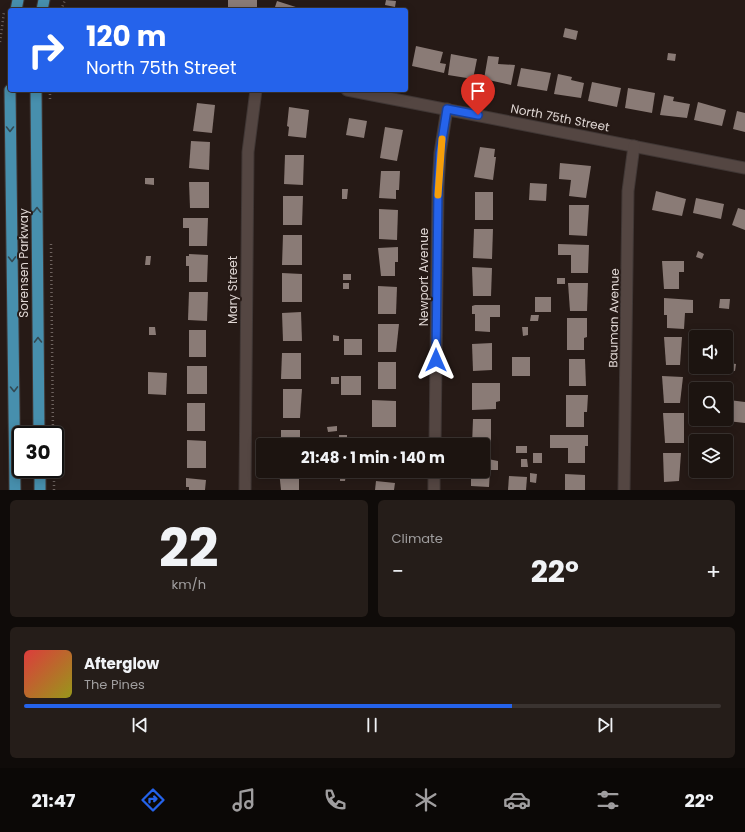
<!DOCTYPE html>
<html lang="en">
<head>
<meta charset="utf-8">
<style>
	:root { --surface:#1c1410; --page:#251d19; --text:#f1f3f6; --muted:#a09e9f; --line:#3a3330; --accent:#2563eb }
	body { margin:0; font-family:Poppins,sans-serif; background:var(--page); color:var(--text); height:100vh; display:flex; flex-direction:column; font-size:15px; white-space:nowrap }
	* { box-sizing:border-box; margin:0 }
	p { font-size:13px; color:var(--muted) }
	.icon { flex:none; width:22px; height:22px; fill:none; stroke:currentColor; stroke-width:2; stroke-linecap:round; stroke-linejoin:round }
	.map { position:relative; height:490px; overflow:hidden }
	.sheet { display:flex; flex-direction:column; gap:10px; padding:10px; background:#0f0b09; flex:1 }
	.sheet>* { flex:none }
	.top-card { position:absolute; left:8px; top:8px; width:400px; height:84px; border-radius:4px; box-shadow:0 2px 10px #0003,0 0 0 1px var(--line); background:#2563eb; color:#fff; overflow:hidden }
	.buttons { position:absolute; left:689px; top:330px; display:grid; gap:8px }
	.buttons a { display:grid; place-items:center; width:44px; height:44px; border-radius:4px; background:var(--surface); box-shadow:0 2px 10px #0003,0 0 0 1px var(--line); font-size:20px }
	.speed { position:absolute; left:12px; top:426px; display:flex; gap:8px; font-size:20px; font-weight:700; text-align:center }
	.speed>* { display:grid; place-content:center; width:52px; height:52px; border-radius:50%; background:var(--surface); box-shadow:0 2px 10px #0003,0 0 0 1px var(--line); line-height:1 }
	.speed .limit { border:2px solid #111; border-radius:6px; background:#fff; color:#111 }
	.pin { position:absolute; display:grid; place-items:center; width:34px; height:34px; color:#fff; margin:-41px -17px; border-radius:50% 50% 50% 0; rotate:-45deg; box-shadow:0 0 4px #0007 }
	.pin .icon { rotate:45deg }
	.me { position:absolute; width:44px; margin:-22px; rotate:0deg; stroke-linejoin:round; filter:drop-shadow(0 0 3px #0008) }
	.turn { display:flex; align-items:center; gap:14px; height:84px; padding:0 12px; font-size:18px }
	.turn .icon { width:52px; height:52px; stroke-width:2.5 }
	.turn b { display:block; font-size:28px; line-height:34px }
	.big { font-size:30px; font-weight:700; line-height:1.1 }
	.sheet .tile { flex:1; display:flex; flex-direction:column; justify-content:center; gap:6px; min-width:0; padding:0 14px; border-radius:6px; background:var(--page) }
	.sheet .dial { align-items:center; gap:0 }
	.dial b { font-size:52px; line-height:1 }
	.song { display:flex; align-items:center; gap:12px }
	.cover { width:48px; height:48px; border-radius:6px; background:linear-gradient(135deg,hsl(0 70% 55%),hsl(60 70% 35%)) }
	.played { height:4px; border-radius:2px; background:linear-gradient(90deg,var(--accent) 70%,var(--line) 70%) }
	.keys { display:flex; justify-content:space-around; direction:ltr }
	.heat { display:flex; justify-content:space-between; align-items:center; font-size:22px; direction:ltr }
	.sheet .tiles { flex:1; display:grid; gap:10px; grid-template-columns:1fr 1fr }
	.tile:last-child { grid-column:span 2 }
	.trip { position:absolute; left:256px; top:438px; width:234px; height:40px; border-radius:4px; background:var(--surface); box-shadow:0 2px 10px #0003,0 0 0 1px var(--line); font-weight:700; line-height:40px; text-align:center }
	.tabs { display:flex; height:64px; justify-content:space-around; align-items:center; background:#0b0806; color:var(--muted) }
	.tabs .icon { width:28px; height:28px }
	.tabs .selected { color:var(--accent) }
	.tabs b { font-size:18px; color:var(--text) }
	.map>svg:first-child { display:block }
	.building { fill:#8a7b76 }
	.lines { fill:none; stroke-linecap:round; stroke-linejoin:round }
	.minor-casing { stroke:#403735; stroke-width:13 }
	.primary-casing { stroke:#403735; stroke-width:13 }
	.path { stroke:#6e635f; stroke-width:2.5; stroke-dasharray:1 3; stroke-linecap:butt }
	.minor { stroke:#544642; stroke-width:11 }
	.primary { stroke:#478fad; stroke-width:11 }
	.oneway { stroke:#334952 }
	.route-casing { stroke:#184099; stroke-width:10 }
	.route { stroke:#2563eb; stroke-width:7 }
	.slow { stroke:#f59e0b; stroke-width:7 }
	.labels { text-anchor:middle; stroke-width:4; stroke-linejoin:round; paint-order:stroke }
	.street-label { font-size:12px; fill:#e0d7d4; stroke:#261a16 }
</style>
</head>
<body>
<div class="map">
<svg width="745" height="490" viewBox="0 0 745 490">
	<rect width="100%" height="100%" fill="#261a16"/>
	<!-- building -->
	<g class="building">
		<rect x="228" y="0" width="29" height="10"/>
		<polygon points="386,0 396,1 395,7 385,5"/>
		<polygon points="277,1 302,9 302,10 274,10"/>
		<polygon points="565,28 578,31 576,40 563,37"/>
		<polygon points="416,46 443,52 440,63 446,64 444,73 412,66"/>
		<polygon points="668,53 676,54 675,61 667,60"/>
		<polygon points="451,54 477,59 473,79 448,75"/>
		<polygon points="488,56 499,57 498,64 515,65 511,85 484,79"/>
		<polygon points="521,68 551,73 547,91 517,86"/>
		<polygon points="558,74 572,77 571,80 584,83 581,98 554,94"/>
		<polygon points="592,82 621,88 617,107 588,101"/>
		<polygon points="628,88 655,93 652,113 625,108"/>
		<polygon points="664,95 674,97 673,101 690,104 687,118 660,115"/>
		<polygon points="698,102 726,110 722,126 694,120"/>
		<polygon points="197,103 215,105 212,133 193,131"/>
		<polygon points="289,107 309,110 306,138 288,136 289,127 287,126"/>
		<polygon points="737,111 745,113 745,132 733,129"/>
		<polygon points="349,118 367,121 364,138 346,135"/>
		<polygon points="385,127 403,130 397,161 380,158"/>
		<polygon points="191,141 210,142 209,170 189,168"/>
		<polygon points="480,147 495,149 494,157 496,157 493,180 474,177"/>
		<polygon points="285,155 304,155 303,185 284,184"/>
		<polygon points="560,163 591,166 586,198 569,196 571,180 559,179"/>
		<polygon points="381,171 400,171 399,190 396,190 396,199 379,198"/>
		<polygon points="145,178 154,178 154,185 145,184"/>
		<polygon points="189,182 209,182 209,208 190,208"/>
		<polygon points="530,183 547,184 546,201 529,200"/>
		<polygon points="342,189 348,189 347,199 342,199"/>
		<polygon points="656,191 686,199 682,216 652,210"/>
		<rect x="475" y="192" width="18" height="28"/>
		<polygon points="283,196 303,196 302,225 283,225"/>
		<polygon points="696,198 724,204 721,219 693,213"/>
		<polygon points="569,205 589,205 587,236 569,235"/>
		<polygon points="738,208 745,210 745,230 732,225"/>
		<polygon points="379,209 398,210 397,240 379,239"/>
		<polygon points="183,218 208,218 207,246 189,246 189,228 183,228"/>
		<polygon points="474,229 493,229 492,259 473,258"/>
		<polygon points="283,235 302,235 302,265 282,265"/>
		<polygon points="558,244 589,245 588,273 571,273 571,255 558,255"/>
		<polygon points="398,247 398,262 395,262 395,276 381,276 378,248"/>
		<polygon points="698,251 704,254 702,259 696,257"/>
		<polygon points="189,254 208,255 207,282 189,282 189,266 186,266 186,256 189,256"/>
		<polygon points="146,256 151,256 150,265 145,265"/>
		<polygon points="662,261 684,261 684,272 679,272 679,289 664,289"/>
		<polygon points="472,267 492,268 491,296 473,296"/>
		<polygon points="282,273 302,274 302,302 282,302"/>
		<rect x="343" y="274" width="8" height="6"/>
		<rect x="557" y="278" width="8" height="6"/>
		<rect x="343" y="283" width="6" height="6"/>
		<polygon points="568,283 588,283 587,311 570,311"/>
		<polygon points="378,286 397,287 396,314 378,314"/>
		<polygon points="189,292 208,292 207,321 188,320"/>
		<rect x="535" y="297" width="16" height="15"/>
		<polygon points="664,298 693,300 693,313 685,313 684,329 667,328 667,315 664,315"/>
		<polygon points="720,299 730,299 729,309 719,308"/>
		<polygon points="475,305 500,305 500,317 490,317 490,332 475,331 475,314 472,314 472,306"/>
		<polygon points="301,312 302,341 283,341 282,313"/>
		<polygon points="531,315 539,315 538,321 530,321"/>
		<polygon points="567,318 587,318 587,337 584,338 584,350 567,350"/>
		<polygon points="378,324 399,324 396,352 378,352"/>
		<polygon points="149,327 155,327 156,335 149,335"/>
		<polygon points="522,327 528,327 528,335 523,336"/>
		<rect x="189" y="330" width="17" height="27"/>
		<polygon points="333,335 339,336 339,341 333,341"/>
		<polygon points="664,337 682,337 680,365 666,365"/>
		<rect x="344" y="339" width="18" height="16"/>
		<polygon points="492,343 492,370 473,371 472,344"/>
		<polygon points="282,353 301,353 301,379 281,379"/>
		<rect x="512" y="357" width="18" height="19"/>
		<polygon points="569,359 585,359 586,386 569,386"/>
		<rect x="378" y="362" width="18" height="27"/>
		<polygon points="729,363 736,364 735,371 728,370"/>
		<rect x="187" y="366" width="20" height="28"/>
		<polygon points="148,372 167,373 166,395 148,394"/>
		<rect x="341" y="376" width="20" height="19"/>
		<polygon points="662,376 683,377 680,403 664,403"/>
		<rect x="331" y="377" width="8" height="7"/>
		<polygon points="472,383 500,383 500,401 496,402 496,409 472,410"/>
		<polygon points="283,389 302,389 300,418 283,418"/>
		<polygon points="566,395 588,395 587,412 584,412 584,427 566,427"/>
		<polygon points="372,400 396,401 396,427 372,427"/>
		<polygon points="729,400 745,402 745,423 727,421"/>
		<rect x="187" y="403" width="18" height="28"/>
		<polygon points="663,413 684,413 684,443 665,443"/>
		<polygon points="473,419 491,419 491,449 483,449 483,445 472,445"/>
		<polygon points="337,426 337,431 328,432 327,427"/>
		<rect x="281" y="430" width="19" height="15"/>
		<rect x="339" y="435" width="8" height="7"/>
		<polygon points="550,435 588,435 588,446 585,446 585,463 568,463 568,448 550,448"/>
		<polygon points="377,439 397,440 397,445 377,445"/>
		<polygon points="187,440 206,441 206,468 187,468"/>
		<rect x="516" y="446" width="11" height="7"/>
		<rect x="533" y="453" width="9" height="10"/>
		<polygon points="663,453 681,453 679,481 664,482"/>
		<polygon points="483,458 498,461 498,470 490,470 489,487 471,486 471,471 483,471"/>
		<polygon points="521,459 527,459 528,467 521,467"/>
		<polygon points="279,471 299,471 299,490 281,490"/>
		<polygon points="530,473 537,474 536,483 530,482"/>
		<polygon points="340,474 346,474 345,481 340,481"/>
		<polygon points="565,474 585,475 585,490 565,490"/>
		<polygon points="509,476 527,477 526,490 508,490"/>
		<polygon points="186,478 206,480 205,490 189,490 189,487 186,487"/>
		<polygon points="376,481 395,483 394,490 375,490"/>
	</g>
	<g class="lines">
		<defs>
			<g id="minor">
				<polyline points="347,90 745,168"/>
				<polyline points="435,445 438,188 440,153 447,109"/>
				<polyline points="245,490 248,152 256,90"/>
				<polyline points="434,490 434,471"/>
				<polyline points="624,490 628,191 634,146"/>
			</g>
			<g id="primary">
				<polyline points="16,10 18,0"/>
				<polyline points="42,10 44,0"/>
				<polyline points="10,90 15,490"/>
				<polyline points="36,90 39,435"/>
				<polyline points="40,469 40,490"/>
			</g>
		</defs>
		<!-- minor casing -->
		<use href="#minor" class="minor-casing"/>
		<!-- primary casing -->
		<use href="#primary" class="primary-casing"/>
		<!-- path -->
		<g class="path">
			<polyline points="61,10 65,0"/>
			<polyline points="0,42 4,12"/>
			<polyline points="50,90 50,101"/>
			<polyline points="51,244 53,435"/>
			<polyline points="54,469 54,490"/>
		</g>
		<!-- minor -->
		<use href="#minor" class="minor"/>
		<!-- primary -->
		<use href="#primary" class="primary"/>
	</g>
	<!-- one-way arrows -->
	<defs><path id="oneway-chevron" d="M-2-3.5L2.5 0L-2 3.5" fill="none" stroke-width="1.6" stroke-linecap="round" stroke-linejoin="round"/></defs>
	<g class="oneway">
		<use href="#oneway-chevron" transform="translate(10 129) rotate(90)"/>
		<use href="#oneway-chevron" transform="translate(37 210) rotate(-90)"/>
		<use href="#oneway-chevron" transform="translate(12 259) rotate(89)"/>
		<use href="#oneway-chevron" transform="translate(38 340) rotate(-91)"/>
		<use href="#oneway-chevron" transform="translate(14 389) rotate(89)"/>
	</g>
	<g class="lines">
		<defs>
			<polyline id="route" points="436,360 438,188 440,153 447,109 478,115"/>
		</defs>
		<!-- route casing -->
		<use href="#route" class="route-casing"/>
		<!-- route -->
		<use href="#route" class="route"/>
		<!-- slow -->
		<polyline class="slow" points="438,195 442,139"/>
	</g>
	<g class="labels">
		<!-- street labels -->
		<g class="street-label">
			<text transform="translate(560 118) rotate(11)" y="4">North 75th Street</text>
			<text transform="translate(24 263) rotate(-90)" y="4">Sorensen Parkway</text>
			<text transform="translate(424 277) rotate(-90)" y="4">Newport Avenue</text>
			<text transform="translate(233 290) rotate(-90)" y="4">Mary Street</text>
			<text transform="translate(614 318) rotate(-89)" y="4">Bauman Avenue</text>
		</g>
	</g>
</svg>
<div class="buttons">
<a><svg class="icon" aria-label="sound" viewBox="0 0 24 24"><path d="M4 9h4l5-4v14l-5-4H4zM17 9q2 3 0 6"/></svg></a>
<a><svg class="icon" aria-label="search" viewBox="0 0 24 24"><circle cx="10" cy="10" r="6"/><path d="M15 15l6 6"/></svg></a>
<a><svg class="icon" aria-label="layers" viewBox="0 0 24 24"><path d="M12 4l9 5-9 5-9-5zM3 14l9 5 9-5"/></svg></a>
</div>
<div class="speed"><div class="limit">30</div></div>
<div class="pin" style="left:478px;top:115px;background:#d93025"><svg class="icon" aria-label="arrive" viewBox="0 0 24 24"><path d="M6 21V4h12l-3 4 3 4H6"/></svg></div>
<svg class="me" style="left:436px;top:360px" viewBox="-20 -20 40 40"><path d="M0-17L14 15 0 8-14 15z" fill="#2563eb" stroke="#fff" stroke-width="4"/></svg>
<div class="trip">21:48 · 1 min · 140 m</div>
<div class="top-card">
<div class="turn"><svg class="icon" aria-label="right" viewBox="0 0 24 24"><path d="M7 20v-9h11M14 6l5 5-5 5"/></svg><div><b>120 m</b>North 75th Street</div></div>
</div>
</div>
<section class="sheet">
<div class="tiles">
<div class="tile dial"><b>22</b><p>km/h</p></div>
<div class="tile"><p>Climate</p>
<div class="heat"><a>−</a><b class="big">22°</b><a>+</a></div>
</div>
<div class="tile">
<div class="song"><i class="cover"></i><div><b>Afterglow</b><p>The Pines</p></div></div>
<div class="played"></div>
<div class="keys"><svg class="icon" aria-label="previous" viewBox="0 0 24 24"><path d="M18 5L8 12l10 7zM5 5v14"/></svg><svg class="icon" aria-label="pause" viewBox="0 0 24 24"><path d="M8 5v14M16 5v14"/></svg><svg class="icon" aria-label="next" viewBox="0 0 24 24"><path d="M6 5l10 7-10 7zM19 5v14"/></svg></div>
</div>
</div>
</section>
<nav class="tabs">
<b>21:47</b>
<svg class="icon selected" aria-label="directions" viewBox="0 0 24 24"><path d="M12 3l9 9-9 9-9-9zM9 14v-3h6M13 9l2 2-2 2"/></svg>
<svg class="icon" aria-label="music" viewBox="0 0 24 24"><path d="M9 18V5l10-2v13"/><circle cx="6" cy="18" r="3"/><circle cx="16" cy="16" r="3"/></svg>
<svg class="icon" aria-label="phone" viewBox="0 0 24 24"><path d="M5 4h4l2 5-3 2q2 4 5 5l2-3 5 2v4C11 20 4 13 5 4z"/></svg>
<svg class="icon" aria-label="climate" viewBox="0 0 24 24"><path d="M12 3v18M4 7l16 10M4 17L20 7"/></svg>
<svg class="icon" aria-label="car" viewBox="0 0 24 24"><path d="M5 17H2v-5l4-1 3-4h7l3 4 3 1v5h-3M9 17h6M6 11h13"/><circle cx="7" cy="17" r="2"/><circle cx="17" cy="17" r="2"/></svg>
<svg class="icon" aria-label="filters" viewBox="0 0 24 24"><path d="M4 7h16M4 17h16"/><circle cx="9" cy="7" r="2"/><circle cx="15" cy="17" r="2"/></svg>
<b>22°</b>
</nav>
</body>
</html>
